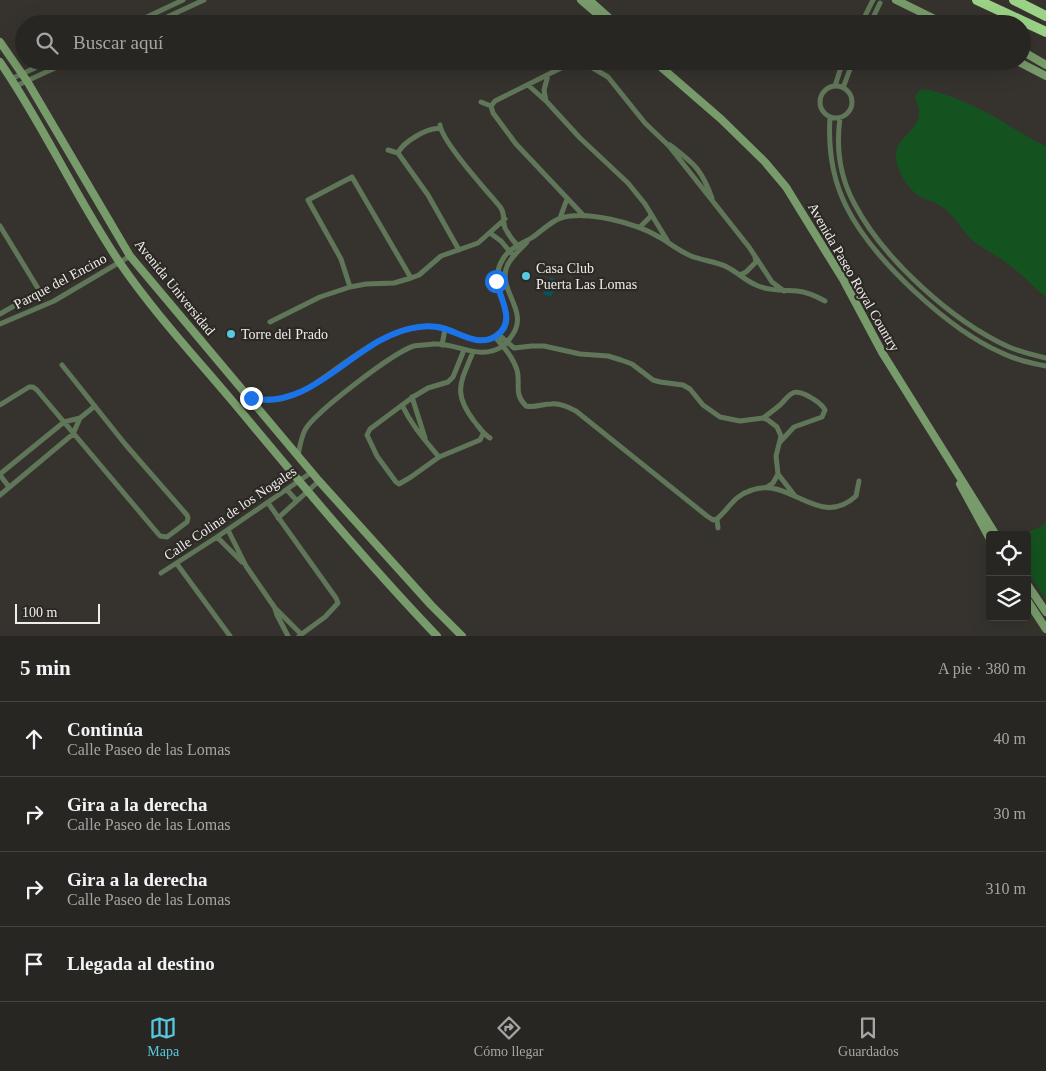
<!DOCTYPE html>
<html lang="es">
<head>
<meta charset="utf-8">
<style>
	body { margin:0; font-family:"Times New Roman",serif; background:#302e2a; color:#f1f3f6 }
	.controls { position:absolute; right:15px; bottom:15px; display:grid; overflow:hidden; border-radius:5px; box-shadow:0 5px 20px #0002 }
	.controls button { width:45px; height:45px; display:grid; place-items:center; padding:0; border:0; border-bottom:1px solid #444340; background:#282622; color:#f1f3f6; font:25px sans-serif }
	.scale { position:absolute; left:15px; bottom:12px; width:85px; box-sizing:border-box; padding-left:5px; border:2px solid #eeede9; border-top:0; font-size:14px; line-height:18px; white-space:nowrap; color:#eeede9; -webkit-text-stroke:4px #2c2925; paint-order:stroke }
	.stop { position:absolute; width:15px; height:15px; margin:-11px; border:4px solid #1a73e8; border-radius:50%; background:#fff }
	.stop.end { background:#1a73e8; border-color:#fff; box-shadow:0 1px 5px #0008 }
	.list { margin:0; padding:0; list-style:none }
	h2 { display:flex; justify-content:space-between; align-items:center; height:65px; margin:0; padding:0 20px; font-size:21px }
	h2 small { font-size:16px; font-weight:400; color:#a5a5a5 }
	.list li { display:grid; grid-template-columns:32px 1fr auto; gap:15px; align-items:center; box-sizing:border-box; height:75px; padding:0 20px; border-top:1px solid #444340 }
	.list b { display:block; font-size:19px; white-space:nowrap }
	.list p { margin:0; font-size:16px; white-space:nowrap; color:#a5a5a5 }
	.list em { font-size:16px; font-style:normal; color:#a5a5a5 }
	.icon { flex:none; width:28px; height:28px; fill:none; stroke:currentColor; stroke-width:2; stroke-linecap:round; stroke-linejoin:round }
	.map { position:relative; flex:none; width:1046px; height:636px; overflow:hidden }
	.search { position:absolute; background:#282622; box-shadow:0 5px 20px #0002; left:15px; right:15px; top:15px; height:55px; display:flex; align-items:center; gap:12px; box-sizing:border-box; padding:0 18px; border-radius:28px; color:#a5a5a5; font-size:19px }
	.sheet { height:365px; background:#282622 }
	nav { display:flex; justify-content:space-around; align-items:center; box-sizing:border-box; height:70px; border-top:1px solid #444340; background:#282622; font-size:14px; color:#a5a5a5 }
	nav a { display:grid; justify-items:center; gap:2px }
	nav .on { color:#56c9e0 }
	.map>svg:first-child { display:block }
</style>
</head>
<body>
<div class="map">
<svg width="1046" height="636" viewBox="0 0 1046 636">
	<rect width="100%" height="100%" fill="#36332e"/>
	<path fill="#14531f" d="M926,89C951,95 976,106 998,119C1014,128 1029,139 1046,146V297C1034,288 1024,276 1012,267C999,256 983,250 971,239C962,230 956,218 946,210C939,203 928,201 919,196C908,188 897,171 896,158C894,131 931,132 915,98L918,91Z
		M1046,521V600L1027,570V535H1022L1042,526Z"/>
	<path fill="#045460" d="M550,277L558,281L551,297L543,294Z"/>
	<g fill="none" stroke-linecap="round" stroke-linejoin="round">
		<path stroke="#607658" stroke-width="5" d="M132,24L183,0
			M152,24L204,0
			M861,24L873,0
			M870,24L880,3
			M581,61L608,77L645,123L669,146L749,247L772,282L784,291
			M11,79L50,61
			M528,85L547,102L580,138L628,183L645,204L667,240
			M820 102a16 16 0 1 1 32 0a16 16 0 1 1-32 0Z
			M16,86L70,61
			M835,86L843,61
			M843,88L853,61
			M546,101L544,90L548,75
			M481,102L491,106
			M491,106L493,113L516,144L584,216
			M491,106L495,101L575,61
			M830,117C828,149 832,178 846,206C872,259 949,330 1002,353C1016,360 1031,363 1046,366
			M840,118C836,147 840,177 854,203C883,259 953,322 1009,347C1021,352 1033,355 1046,358
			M440,125C442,142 488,192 501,208C506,217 502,221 505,228C508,234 513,241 518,246
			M670,145C694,164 701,168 712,198
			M388,150L398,153
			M398,153L428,195L459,250
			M398,153C403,142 429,126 441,129
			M352,177L411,278
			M308,200L341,259L350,287
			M308,200L352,177
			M560,218L567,199
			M0,226L39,290L35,294L0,314
			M640,227L651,216L650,212
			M490,233L501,241L511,253
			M740,275L746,272L756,262L755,257
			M270,322L320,297L350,287L366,284L394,283L411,278L419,275L441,256L478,243L505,219
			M0,324L54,301L130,256
			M498,334L514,348L532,346H544L580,354L608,356L621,360L632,364L653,380L660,382L683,385L690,389L703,405L720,417L740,421L763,418L768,420L777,427L781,436L776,456L778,474L795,496
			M495,337C503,346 513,357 517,370C521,385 513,393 526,406C535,408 542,404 551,404C560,403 568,407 576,411L707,516L713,520L717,519
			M442,345L445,329
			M464,350L453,377L448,382L428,388L413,397L370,429L367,435L377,456L396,482L399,484L411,477L439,457L480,440L483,434
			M473,352C461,382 452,392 474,421C479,427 483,434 490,438
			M412,397L425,438
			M251,398C274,403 286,399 307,389C340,368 379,332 418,327C425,326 433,326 440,327C458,331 476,347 494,337C527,319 483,289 503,259C510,247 522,244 533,237C540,232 553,220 561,218C586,210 636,223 659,237C670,243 679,251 691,256C703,261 716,261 727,267C737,272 746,281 756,285C769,291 783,290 797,291C807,292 816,296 825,301
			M0,405L29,387H33L37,390L160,536L167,537L187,522L188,518L187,515L125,444L62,365
			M402,405C412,426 424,439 439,457
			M763,418C769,414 774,410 780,405C791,394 792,387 810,397C816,401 821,403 825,410L822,417L794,427L780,442
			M298,455C300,446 301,438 305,430C315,412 394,352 414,346C419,345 427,345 433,344C457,342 479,362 503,346C507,343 510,339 513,334C528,311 500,292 506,269C509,258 520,250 527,242
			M0,474L64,422L80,418L95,406
			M0,475L9,487
			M767,487L773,483L778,474
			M287,490L297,501
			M0,495L73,434L80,418
			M268,503L336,598L338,603L325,617L299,636
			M278,518L319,481
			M717,519C730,508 733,496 752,490C790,476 819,530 856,496L859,481
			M717,519L718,528
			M228,530L246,566L275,608L301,634
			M217,537L242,562
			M177,564L230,636
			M161,573L217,537L312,472
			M275,609L277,615L288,636"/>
		<path stroke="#789b6b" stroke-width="8" d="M581,0L609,24
			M589,0L616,24
			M896,0L945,24
			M940,20L957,24
			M0,42L27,81L130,256L319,481L431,605L462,636
			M1022,51L1046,65
			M654,61L721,119L765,162L786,187L844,281L883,354L996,535
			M1017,61L1046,76
			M0,62C44,126 76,198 120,263C155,314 199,361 239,409C303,486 368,564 437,636
			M960,484L990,539
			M1027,584L1046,612
			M1027,600L1046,629"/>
		<path stroke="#9bd286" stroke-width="10" d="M977,0L1046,32
			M1014,0L1046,16"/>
	</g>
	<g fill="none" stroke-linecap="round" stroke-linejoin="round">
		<path stroke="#1a73e8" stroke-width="6" d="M251,398C316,412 357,334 419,327C426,326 434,326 442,328C459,332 478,348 496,336C517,322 500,299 496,281"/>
	</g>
	<g fill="#56c9e0" stroke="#2c2925" stroke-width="2">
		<circle cx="526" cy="276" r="5"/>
		<circle cx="231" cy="334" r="5"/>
	</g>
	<g text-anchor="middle" stroke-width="4.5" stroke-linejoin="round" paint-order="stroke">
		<g font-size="14" fill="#eeede9" stroke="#2c2925" text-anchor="start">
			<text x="536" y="273">Casa Club<tspan x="536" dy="16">Puerta Las Lomas</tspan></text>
			<text x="241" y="339">Torre del Prado</text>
		</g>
		<g font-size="14" fill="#eeede9" stroke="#2c2925">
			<text transform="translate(854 277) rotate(60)" y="5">Avenida Paseo Royal Country</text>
			<text transform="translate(60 281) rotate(-28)" y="5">Parque del Encino</text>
			<text transform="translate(175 287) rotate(51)" y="5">Avenida Universidad</text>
			<text transform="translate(230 513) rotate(-34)" y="5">Calle Colina de los Nogales</text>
		</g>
	</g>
</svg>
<div class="controls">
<button><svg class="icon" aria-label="locate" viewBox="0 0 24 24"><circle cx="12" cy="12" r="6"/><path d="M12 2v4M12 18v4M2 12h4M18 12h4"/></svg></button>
<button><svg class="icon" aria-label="layers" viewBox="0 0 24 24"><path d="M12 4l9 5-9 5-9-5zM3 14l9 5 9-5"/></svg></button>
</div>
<div class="scale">100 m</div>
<div class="stop" style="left:496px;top:281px"></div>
<div class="stop end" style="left:251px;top:398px"></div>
<div class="search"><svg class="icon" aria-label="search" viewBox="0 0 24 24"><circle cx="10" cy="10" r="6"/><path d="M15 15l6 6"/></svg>Buscar aquí</div>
</div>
<section class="sheet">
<h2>5 min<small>A pie · 380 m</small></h2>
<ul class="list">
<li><svg class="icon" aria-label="ahead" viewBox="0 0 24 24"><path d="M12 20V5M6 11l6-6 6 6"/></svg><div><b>Continúa</b><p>Calle Paseo de las Lomas</p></div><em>40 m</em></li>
<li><svg class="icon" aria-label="right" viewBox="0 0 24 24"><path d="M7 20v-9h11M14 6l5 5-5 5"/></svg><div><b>Gira a la derecha</b><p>Calle Paseo de las Lomas</p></div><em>30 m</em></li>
<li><svg class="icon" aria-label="right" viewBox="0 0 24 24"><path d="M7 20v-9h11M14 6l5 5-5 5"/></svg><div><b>Gira a la derecha</b><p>Calle Paseo de las Lomas</p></div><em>310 m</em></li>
<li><svg class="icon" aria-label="arrive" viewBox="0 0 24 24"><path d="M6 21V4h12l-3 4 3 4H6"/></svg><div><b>Llegada al destino</b></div></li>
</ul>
</section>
<nav>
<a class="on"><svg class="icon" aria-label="map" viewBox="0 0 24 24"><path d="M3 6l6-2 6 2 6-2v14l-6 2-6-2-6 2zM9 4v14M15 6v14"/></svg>Mapa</a>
<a><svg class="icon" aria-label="directions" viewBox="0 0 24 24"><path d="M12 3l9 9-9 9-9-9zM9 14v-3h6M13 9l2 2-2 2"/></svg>Cómo llegar</a>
<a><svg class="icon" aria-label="saved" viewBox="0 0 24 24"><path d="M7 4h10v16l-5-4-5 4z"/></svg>Guardados</a>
</nav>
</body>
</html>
